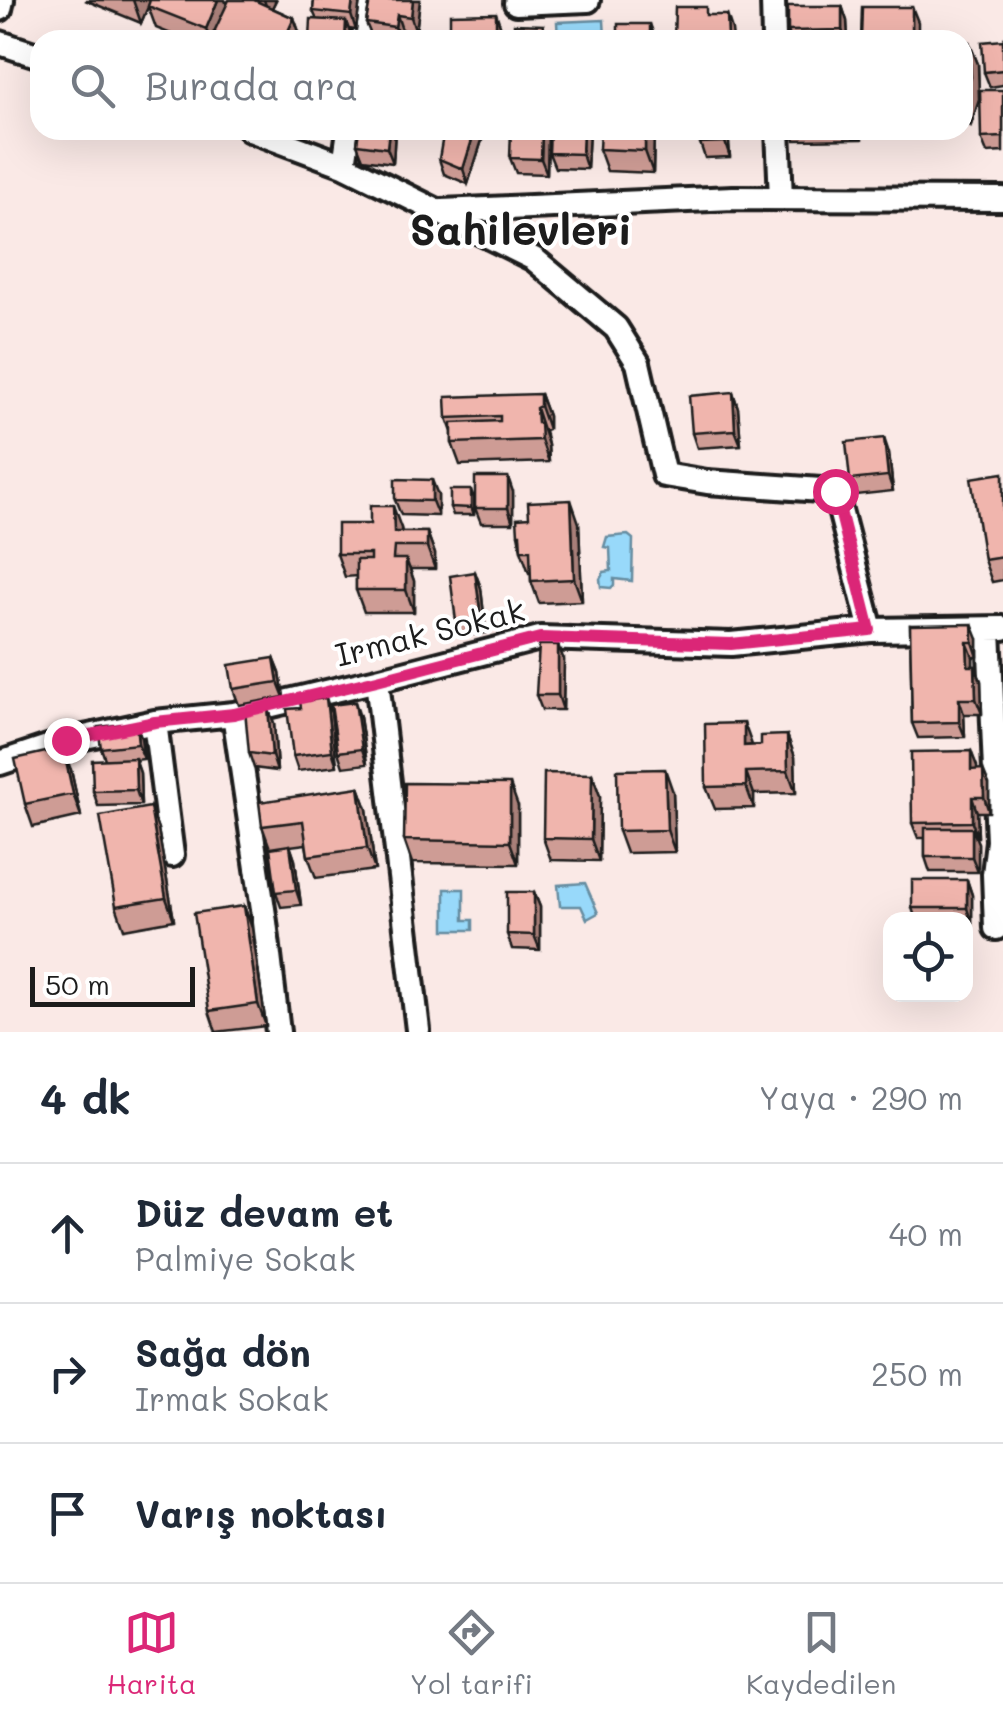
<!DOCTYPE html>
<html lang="tr">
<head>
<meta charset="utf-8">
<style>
	body { margin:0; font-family:Mali,sans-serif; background:#f6f6f7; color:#1f2937 }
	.controls { position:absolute; right:30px; bottom:30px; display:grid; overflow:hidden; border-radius:20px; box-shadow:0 10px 40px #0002 }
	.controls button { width:90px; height:90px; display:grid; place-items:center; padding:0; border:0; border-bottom:2px solid #e0e1e3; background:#fff; color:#1f2937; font:50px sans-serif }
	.scale { position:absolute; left:30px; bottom:25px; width:165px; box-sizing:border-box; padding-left:10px; border:5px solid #1c1c1c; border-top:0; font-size:28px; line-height:35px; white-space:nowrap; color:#1c1c1c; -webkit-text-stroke:8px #fff; paint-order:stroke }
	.stop { position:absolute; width:30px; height:30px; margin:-22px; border:8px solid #db2777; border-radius:50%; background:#fff }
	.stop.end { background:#db2777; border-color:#fff; box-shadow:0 2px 10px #0008 }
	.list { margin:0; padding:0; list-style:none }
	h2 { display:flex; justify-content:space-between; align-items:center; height:130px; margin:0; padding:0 40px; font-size:42px }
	h2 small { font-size:32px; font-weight:400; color:#747a83 }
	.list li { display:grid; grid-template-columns:65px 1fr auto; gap:30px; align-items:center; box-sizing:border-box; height:140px; padding:0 40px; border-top:2px solid #e0e1e3 }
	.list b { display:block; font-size:38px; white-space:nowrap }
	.list p { margin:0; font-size:32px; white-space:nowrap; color:#747a83 }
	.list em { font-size:32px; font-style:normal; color:#747a83 }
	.icon { flex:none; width:55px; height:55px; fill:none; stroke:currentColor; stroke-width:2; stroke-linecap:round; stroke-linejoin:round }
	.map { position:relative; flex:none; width:1003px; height:1032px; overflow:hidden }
	.search { position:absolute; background:#fff; box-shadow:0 10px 40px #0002; left:30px; right:30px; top:30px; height:110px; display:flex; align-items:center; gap:25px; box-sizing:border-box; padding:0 35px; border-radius:30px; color:#747a83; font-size:38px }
	.sheet { height:550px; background:#fff }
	nav { display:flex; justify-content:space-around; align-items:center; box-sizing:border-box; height:140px; border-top:2px solid #e0e1e3; background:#fff; font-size:28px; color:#747a83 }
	nav a { display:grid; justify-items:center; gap:5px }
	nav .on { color:#db2777 }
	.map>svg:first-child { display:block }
</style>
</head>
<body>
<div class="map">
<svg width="1003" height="1032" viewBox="0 0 1003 1032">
	<rect width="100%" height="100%" fill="#fae9e6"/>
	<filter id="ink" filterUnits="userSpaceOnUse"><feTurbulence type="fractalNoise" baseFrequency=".01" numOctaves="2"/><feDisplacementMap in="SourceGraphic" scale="20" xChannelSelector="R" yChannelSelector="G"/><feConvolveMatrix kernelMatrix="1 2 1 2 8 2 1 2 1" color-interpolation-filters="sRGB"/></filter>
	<g filter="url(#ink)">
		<path fill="#98d9fa" stroke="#668da1" stroke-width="2.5" d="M604,20L605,38L558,40L557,22Z
			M628,535L633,539L632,581L614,579V585L611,588L601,587L600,579L604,572L611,571L610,548L604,547L607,537Z
			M585,883L598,913L587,919L581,906H560L558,885Z
			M445,889H464V920H473V930H445Z"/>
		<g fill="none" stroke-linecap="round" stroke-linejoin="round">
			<g stroke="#1c1c1c" stroke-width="30">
				<path id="street" d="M773,0L774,40
					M516,3L588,0
					M0,9L2,0
					M363,40L369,0
					M0,43L40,56
					M250,130L344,165L534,259L616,328L638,363L664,475L707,482L835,491L871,630
					M778,130L781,198
					M344,165L349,130
					M442,211L733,198L1003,199
					M989,629L998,841L994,874L996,928
					M377,680L418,1030
					M234,714L265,922L278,1032
					M155,722L172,855
					M0,763L66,741L155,722L234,714L377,680L540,638L731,644L871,630L1003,628"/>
			</g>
			<use href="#street" stroke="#fff" stroke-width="22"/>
		</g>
		<path fill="#ce9c95" stroke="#1c1c1c" stroke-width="2.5" d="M85,0H225L227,5L229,0H276L272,8L294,18L302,40H186L156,28L148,6L141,23Z
			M314,0H360L356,30L348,29L351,40H310L317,20L313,11Z
			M370,0H420L416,32L402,30L401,40H366L371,35L366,23Z
			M842,6L847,21L848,39L849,40H791L788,31Z
			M1003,40V85L990,87L984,72Z
			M963,42H969L978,64L979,100L971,125L963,126Z
			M1003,90V152L987,153L981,138Z
			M359,130H395L393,163L363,159L357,144Z
			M548,130L547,174L516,173L510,158Z
			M550,130H589L587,169L555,168L549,153Z
			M654,130L653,173L607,171L599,149Z
			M659,130H697V137L660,135Z
			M728,130L730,157L705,158L700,143Z
			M791,130H862V139L795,140Z
			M484,134L468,184L444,174L439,159Z
			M733,392L738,408L741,445L697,448L692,433Z
			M540,394L548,416V429L545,430L548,445L549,462L460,465L452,443V432L447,418Z
			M889,453L893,491L856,495L850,480Z
			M1003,473V580L992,582L984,560Z
			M513,492V523H481L475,508Z
			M438,495V516L401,515L395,500Z
			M474,498V515H453L450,507Z
			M529,517L579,523L582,601L539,603L531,581V573H529L521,550L518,534Z
			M401,528L402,532H427L435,554V569H410L414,581V612H364L356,590V576L345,577L337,554Z
			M475,572L481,588L486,633L461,636L456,621Z
			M910,625L978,639V657H973V666H975L981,681L982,714H964L965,737L918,738L912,723Z
			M274,658L280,673L284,697L239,705L233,689Z
			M564,660L563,710H542L536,695Z
			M268,708L274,723L277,771L254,768L249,753Z
			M331,713L337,766L298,771L293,756Z
			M360,717L367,764L343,767L338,752Z
			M136,723L141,738L144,759L135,760L140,773L141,805L98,806L93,791L105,759L101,748Z
			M787,735L795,757L796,793L754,794V808L715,809L706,787L752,746L761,745Z
			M971,751L977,769L989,784V812H977L978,837H975L978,843V872H930L925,857V838H918L912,823Z
			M71,770L81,816L33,827L25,804Z
			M592,774L600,796L599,861L551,860L543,838Z
			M359,787L367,809L375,870L316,878L308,856L306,844L290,846L295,860L301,905L281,907L276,892L270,848L262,826Z
			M673,792L675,852L626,853L618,831Z
			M518,806V864L412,863L404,840Z
			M150,807L158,829L174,920L124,929L116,906Z
			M967,880L972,895V924H966V920H916L912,908Z
			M534,892L540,907V950L512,949L507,934Z
			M244,906L252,928L266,1026L216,1032L209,1011Z"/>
		<path fill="#a87f79" stroke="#1c1c1c" stroke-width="2.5" d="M133,0H151L141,23Z
			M218,0H225L230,13L214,32L217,40H210L206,29Z
			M264,0H276L269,14Z
			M353,0H360L356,30L351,15Z
			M413,0H420L416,32L411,17Z
			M842,6L847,21L848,40H846L842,30Z
			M912,7L918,22V40H912Z
			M496,13L501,28V40H496Z
			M397,15L402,30L401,40L395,27Z
			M727,15L732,30L733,40H728Z
			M294,18L302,40H284Z
			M346,21L351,36V40H345Z
			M650,24L656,40H650Z
			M543,25L548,40H543Z
			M969,42L978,64L979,100L971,125L963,103Z
			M389,130H395L393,163L387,148Z
			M475,130H483L484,134L468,184L463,169Z
			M542,130H548L547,174L541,159Z
			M583,130H589L587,169L582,154Z
			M645,130H654L653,173L645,151Z
			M724,130H728L730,157L725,142Z
			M733,392L738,408L741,445L735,430Z
			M540,394L548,416V429L540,406Z
			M536,408L548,445L549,462L541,440L537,423Z
			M884,438L889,453L893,491L888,476Z
			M508,477L513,492V523L508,508Z
			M432,480L438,495V516L432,501Z
			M471,490L474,498V515L471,508Z
			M571,500L579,523L582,601L574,579Z
			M393,506L401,528L402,547L394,532Z
			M427,532L435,554V569L427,547Z
			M406,559L414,581V612L406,590Z
			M475,572L481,588L486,633L481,618Z
			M972,624L978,639V657L973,642Z
			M967,642L973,657V681L968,666Z
			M558,645L564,660L563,710L558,695Z
			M274,658L280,673L284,697L278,682Z
			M975,666L981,681L982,714L976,699Z
			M326,698L331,713L337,766L332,751Z
			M959,699L964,714L965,737L959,722Z
			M355,702L360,717L367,764L362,749Z
			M268,708L274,723L277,771L272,756Z
			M136,723L141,738L144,759L138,744Z
			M744,723L752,745L744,746Z
			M787,735L795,757L796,793L788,771Z
			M63,748L71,770L81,816L73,794Z
			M971,751L977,766V785L971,770Z
			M135,758L140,773L141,805L136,790Z
			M665,769L673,792L675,852L667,830Z
			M983,769L989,784V812L984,797Z
			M746,772L754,794V808L746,786Z
			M592,774L600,796L599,861L591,839Z
			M510,784L518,806V864L510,842Z
			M359,787L367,809L375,870L367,848Z
			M972,797L977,812L978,837L972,822Z
			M150,807L158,829L174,920L166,898Z
			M972,828L978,843V872L972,857Z
			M290,845L295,860L301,905L296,890Z
			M967,880L972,895V924L967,908Z
			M534,892L540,907V950L534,935Z
			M244,906L252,928L266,1026L258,1004Z"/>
		<path fill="#f0b5ad" stroke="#1c1c1c" stroke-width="2.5" d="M150,0H218L206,29L148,6Z
			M229,0H254L294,18L284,40H231L214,32Z
			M314,0H353L351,15L313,11Z
			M370,0H413L411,17L397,15L395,27L366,23Z
			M788,6H842V30L788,31Z
			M675,7H706V15H727L728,40H674Z
			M862,7H912V40H861Z
			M496,13V40H450V14Z
			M311,19L346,21L345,40H310Z
			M514,24L543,25V40H514Z
			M618,24H650V40H618Z
			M366,34L398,37L397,40H366Z
			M1003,40V70L984,72L982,42Z
			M963,42H969L971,77L963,103Z
			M980,90H1003V137L981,138Z
			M359,130H389L387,148L357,144Z
			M444,130H475L463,169L439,159Z
			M511,130H542L541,159L510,158Z
			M550,130H583L582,154L549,153Z
			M600,130H645V151L599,149Z
			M699,130H724L725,142L700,143Z
			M733,392L735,430L692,433L689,396Z
			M540,394V406L536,408L537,423H540L541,440L452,443V423L500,421V416L447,418L446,397Z
			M884,438L888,476L850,480L846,442Z
			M1003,473V557L984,560L971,478Z
			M475,477H508V508H475Z
			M395,479L432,480V501L395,500Z
			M450,490H471V508L450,507Z
			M571,500L574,579L531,581L530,550H521L520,534H518L517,518L529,517L528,502Z
			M370,506H393L394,532H427V547H394L393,559H406V590H356V560H370V554H337V524H370Z
			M475,572L481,618L456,621L450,576Z
			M972,624L973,642H967L968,666H975L976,699H959V722L912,723L910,625Z
			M539,645H558V695H536Z
			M274,658L278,682L233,689L229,665Z
			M326,698L332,751L293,756L287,709L301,708L300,701Z
			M355,702L362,749L338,752L331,705Z
			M268,708L272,756L249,753L245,710Z
			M136,723L138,744L101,748L98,727Z
			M744,723V746L761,745V736L787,735L788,771L746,772V786L706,787L705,724Z
			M63,748L73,794L25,804L15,759Z
			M971,751V770L983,769L984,797H972V822L912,823L911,752Z
			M135,758L136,790L93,791L92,760Z
			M665,769L667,830L618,831L617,770Z
			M544,773L592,774L591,839L543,838Z
			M405,783L510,784V842L404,840Z
			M359,787L367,848L308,856L303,821L262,826L259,802Z
			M150,807L166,898L116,906L100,816Z
			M925,828H972V857H925Z
			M290,845L296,890L276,892L270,848Z
			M912,880H967V908H912Z
			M507,892H534V935L507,934Z
			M244,906L258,1004L209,1011L194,913Z"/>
	</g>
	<g fill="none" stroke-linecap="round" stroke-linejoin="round" filter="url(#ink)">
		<path stroke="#db2777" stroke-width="12" d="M66,740L155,722L234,714L377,680L540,638L731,644L870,630L835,491"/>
	</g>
	<g text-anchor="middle" stroke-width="8" stroke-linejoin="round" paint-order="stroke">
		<g font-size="32" fill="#1c1c1c" stroke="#fff">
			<text transform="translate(430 633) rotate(-14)" y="11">Irmak Sokak</text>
		</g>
		<g font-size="42" font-weight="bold" fill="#1c1c1c" stroke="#fff">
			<text x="521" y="245">Sahilevleri</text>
		</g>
	</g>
</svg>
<div class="controls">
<button><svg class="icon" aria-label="locate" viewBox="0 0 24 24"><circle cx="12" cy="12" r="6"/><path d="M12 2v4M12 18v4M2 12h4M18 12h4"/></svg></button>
</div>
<div class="scale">50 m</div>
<div class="stop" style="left:835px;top:491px"></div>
<div class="stop end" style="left:66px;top:740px"></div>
<div class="search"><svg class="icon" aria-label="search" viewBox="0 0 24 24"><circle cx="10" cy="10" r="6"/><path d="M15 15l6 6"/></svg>Burada ara</div>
</div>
<section class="sheet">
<h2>4 dk<small>Yaya · 290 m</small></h2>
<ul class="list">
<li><svg class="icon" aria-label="ahead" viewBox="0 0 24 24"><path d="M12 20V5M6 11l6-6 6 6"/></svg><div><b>Düz devam et</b><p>Palmiye Sokak</p></div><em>40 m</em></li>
<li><svg class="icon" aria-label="right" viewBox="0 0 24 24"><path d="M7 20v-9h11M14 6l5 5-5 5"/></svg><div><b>Sağa dön</b><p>Irmak Sokak</p></div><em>250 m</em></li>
<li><svg class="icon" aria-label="arrive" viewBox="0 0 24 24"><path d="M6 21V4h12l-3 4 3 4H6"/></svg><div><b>Varış noktası</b></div></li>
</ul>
</section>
<nav>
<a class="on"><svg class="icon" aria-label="map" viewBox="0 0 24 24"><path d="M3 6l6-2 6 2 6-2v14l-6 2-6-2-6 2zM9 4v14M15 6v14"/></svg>Harita</a>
<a><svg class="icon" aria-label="directions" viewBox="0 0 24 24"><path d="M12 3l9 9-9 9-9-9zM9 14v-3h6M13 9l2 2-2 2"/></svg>Yol tarifi</a>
<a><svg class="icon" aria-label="saved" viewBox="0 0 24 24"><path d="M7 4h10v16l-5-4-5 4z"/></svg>Kaydedilen</a>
</nav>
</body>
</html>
